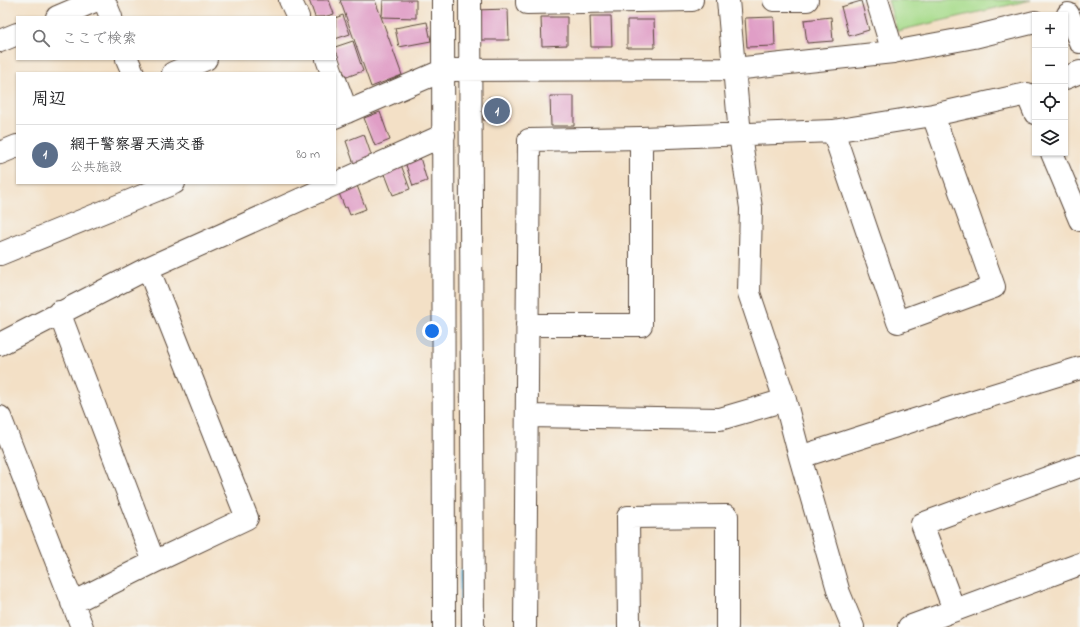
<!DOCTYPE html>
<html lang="ja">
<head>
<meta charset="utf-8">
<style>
	body { margin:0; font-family:"Indie Flower","Klee One",sans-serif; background:#f2f2f2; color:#202124 }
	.controls { position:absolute; right:12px; top:12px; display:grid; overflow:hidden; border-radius:0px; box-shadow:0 1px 3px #0004 }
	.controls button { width:36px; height:36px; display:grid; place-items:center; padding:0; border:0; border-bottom:1px solid #e0e0e0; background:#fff; color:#202124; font:20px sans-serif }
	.you { position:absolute; left:432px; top:331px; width:14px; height:14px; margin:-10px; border:3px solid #fff; border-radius:50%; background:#1a73e8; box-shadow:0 0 0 6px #1a73e833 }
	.badge { display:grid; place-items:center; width:26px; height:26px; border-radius:50%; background:#b5179e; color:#fff; font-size:13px; font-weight:700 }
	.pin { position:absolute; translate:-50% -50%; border:2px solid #fff; box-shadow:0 1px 4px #0006 }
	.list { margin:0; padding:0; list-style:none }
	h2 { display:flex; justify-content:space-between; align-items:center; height:52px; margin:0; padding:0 16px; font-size:17px }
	h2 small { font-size:13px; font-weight:400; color:#757577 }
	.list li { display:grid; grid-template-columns:26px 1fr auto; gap:12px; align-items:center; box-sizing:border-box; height:60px; padding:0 16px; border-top:1px solid #e0e0e0 }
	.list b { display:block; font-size:15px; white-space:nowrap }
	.list p { margin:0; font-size:13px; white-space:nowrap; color:#757577 }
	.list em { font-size:13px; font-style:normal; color:#757577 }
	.icon { flex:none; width:22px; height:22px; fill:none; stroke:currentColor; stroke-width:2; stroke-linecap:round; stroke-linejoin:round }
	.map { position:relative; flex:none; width:1080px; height:627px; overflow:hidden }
	.search { position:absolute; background:#fff; box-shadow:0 1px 3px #0004; left:16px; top:16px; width:320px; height:44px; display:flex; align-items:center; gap:10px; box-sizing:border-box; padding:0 14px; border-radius:0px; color:#757577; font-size:15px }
	.panel { position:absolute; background:#fff; box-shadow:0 1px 3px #0004; left:16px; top:72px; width:320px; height:112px; border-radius:0px }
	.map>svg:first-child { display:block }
</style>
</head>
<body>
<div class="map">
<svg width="1080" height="627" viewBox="0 0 1080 627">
	<rect width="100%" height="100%" fill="#f6f6f2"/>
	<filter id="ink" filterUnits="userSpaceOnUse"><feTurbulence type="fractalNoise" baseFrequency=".025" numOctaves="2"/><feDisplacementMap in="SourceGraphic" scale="8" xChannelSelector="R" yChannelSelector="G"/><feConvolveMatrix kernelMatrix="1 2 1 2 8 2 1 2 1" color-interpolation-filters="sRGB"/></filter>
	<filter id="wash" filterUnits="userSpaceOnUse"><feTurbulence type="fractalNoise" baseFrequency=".012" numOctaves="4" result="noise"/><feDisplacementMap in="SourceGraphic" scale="16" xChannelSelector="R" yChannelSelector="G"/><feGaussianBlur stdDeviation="0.9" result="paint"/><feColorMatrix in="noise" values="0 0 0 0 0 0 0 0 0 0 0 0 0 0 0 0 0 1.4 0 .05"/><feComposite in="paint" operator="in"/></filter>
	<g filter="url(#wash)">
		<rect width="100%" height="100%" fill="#f3e0c6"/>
		<path fill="#a7db8b" stroke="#718254" d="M888,0H1031L897,31Z"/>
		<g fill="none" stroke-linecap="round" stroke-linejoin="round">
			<path stroke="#68bde5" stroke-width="6" d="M462,627V572"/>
		</g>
		<g id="blocks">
			<path fill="#e09ec6" d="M309,0H329L334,14L324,17H315Z
				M340,0H375L402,75L371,87Z
				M383,0H416V18L382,17Z
				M861,1L869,30L849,36L841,7Z
				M508,9L509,40H476L475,10Z
				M343,15L350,34L335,39V18Z
				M590,16H611L612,47H591Z
				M541,17H567V45L542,46Z
				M774,17L775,46L747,47L745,18Z
				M831,17L833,41L807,43L804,20Z
				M627,20H654L655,48H627Z
				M427,22L431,41L399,47L395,28Z
				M353,41L363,71L344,78L335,52V47Z
				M550,96H574V126H551Z
				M489,97L503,98L502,107H507V120H483L484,106H489Z
				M380,112L390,140L375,146L364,118Z
				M364,134L373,160L355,167L346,141Z
				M419,154L427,181L413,186L404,159Z
				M400,162L410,189L393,195L383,169Z
				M356,183L366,209L350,215L347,207L345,208L338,191Z"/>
		</g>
	</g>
	<g filter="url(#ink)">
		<use href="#blocks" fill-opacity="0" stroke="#574537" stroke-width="1"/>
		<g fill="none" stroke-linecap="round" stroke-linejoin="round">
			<g stroke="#574537" stroke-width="24">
				<path id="minor" d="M104,0L111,17
					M290,0L298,17
					M443,0L444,627
					M470,0L473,627
					M527,0V3L692,0
					M728,0L740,135L751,208L749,293L785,400L800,457L839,593L853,627
					M774,0H807
					M877,0L893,52
					M1068,14L1080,42
					M57,17L97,0
					M0,41L17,34
					M127,59L133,73
					M327,59L332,73
					M173,73L206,59
					M1065,78L1080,72
					M335,80L347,112
					M335,117L444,70L734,69L893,52L974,37L1035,22
					M833,131L898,322L994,287L933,115
					M0,153L17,146
					M1052,153L1080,220
					M0,254L174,183
					M59,312L154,562
					M527,325H641V138
					M0,344L148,268L444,135
					M527,416L720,419L785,400
					M0,417L82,627
					M800,457L958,406L1080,368
					M72,603L154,562L247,518L148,268
					M954,610L922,524L1080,466
					M525,627L529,140L641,138L833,131L933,115L1027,94L1035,113
					M629,627L628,517L727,516V627
					M909,627L1080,564"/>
			</g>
			<use href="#minor" stroke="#fff" stroke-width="22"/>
		</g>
	</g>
</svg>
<div class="controls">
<button>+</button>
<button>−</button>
<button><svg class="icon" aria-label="locate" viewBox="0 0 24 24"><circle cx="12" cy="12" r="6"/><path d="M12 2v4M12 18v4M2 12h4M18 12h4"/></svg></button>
<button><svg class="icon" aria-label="layers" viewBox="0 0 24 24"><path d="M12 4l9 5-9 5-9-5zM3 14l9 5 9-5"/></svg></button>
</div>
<div class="you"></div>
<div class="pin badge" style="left:497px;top:111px;background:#5c6f8a">1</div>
<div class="search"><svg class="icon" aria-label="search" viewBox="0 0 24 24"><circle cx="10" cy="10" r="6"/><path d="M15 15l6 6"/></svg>ここで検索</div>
<section class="panel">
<h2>周辺<small></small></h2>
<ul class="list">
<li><span class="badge" style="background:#5c6f8a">1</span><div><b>網干警察署天満交番</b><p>公共施設</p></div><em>80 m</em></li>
</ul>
</section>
</div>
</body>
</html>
